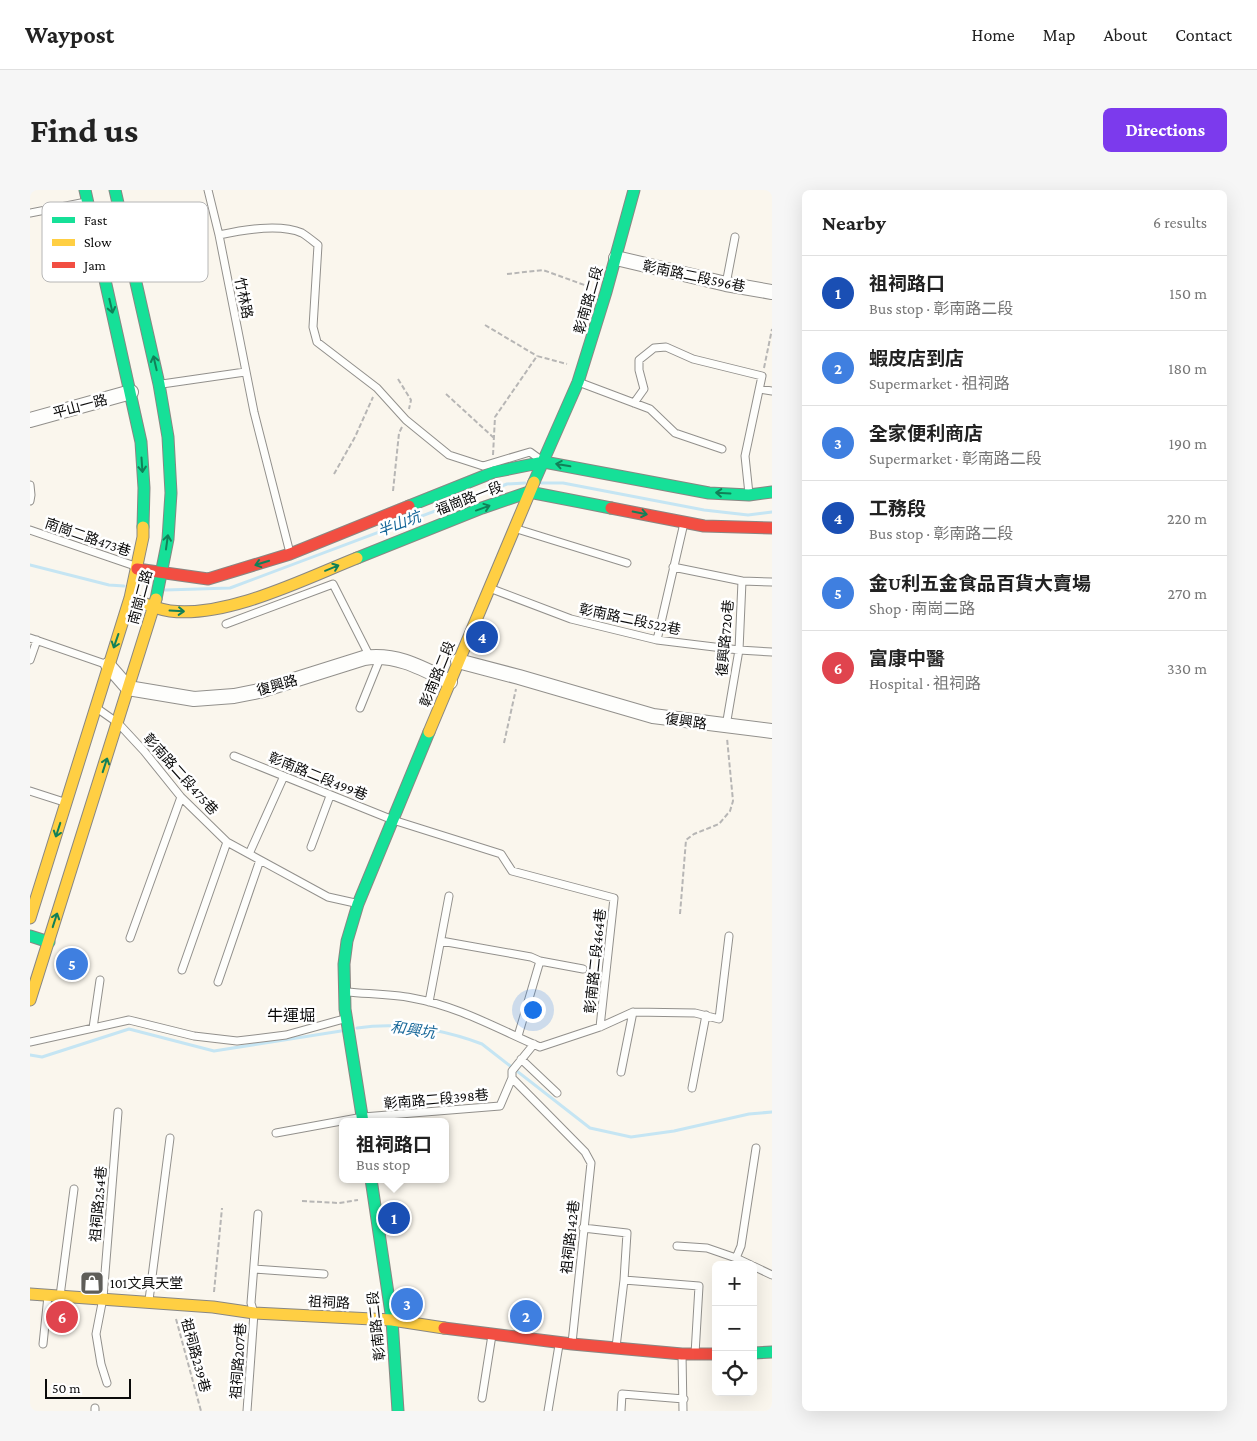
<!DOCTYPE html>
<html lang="en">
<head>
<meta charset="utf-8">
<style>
	body { margin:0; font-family:"Crimson Pro","Noto Sans TC",serif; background:#f6f6f6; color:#222 }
	.controls { position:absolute; right:15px; bottom:15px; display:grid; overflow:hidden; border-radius:8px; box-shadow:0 5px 20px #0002 }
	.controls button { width:45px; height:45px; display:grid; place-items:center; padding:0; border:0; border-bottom:1px solid #e0e0e0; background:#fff; color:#222; font:25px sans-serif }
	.scale { position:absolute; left:15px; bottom:12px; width:86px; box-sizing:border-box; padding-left:5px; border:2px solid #0a0a0a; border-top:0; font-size:14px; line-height:18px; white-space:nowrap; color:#0a0a0a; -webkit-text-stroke:4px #fff; paint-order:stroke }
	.you { position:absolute; left:502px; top:819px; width:18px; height:18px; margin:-12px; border:4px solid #fff; border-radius:50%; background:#1a73e8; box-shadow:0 0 0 8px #1a73e833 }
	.badge { display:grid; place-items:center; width:32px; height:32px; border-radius:50%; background:#7c3aed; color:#fff; font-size:16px; font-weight:700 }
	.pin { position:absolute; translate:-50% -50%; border:2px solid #fff; box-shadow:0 1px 5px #0006 }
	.popup { position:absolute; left:309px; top:928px; width:110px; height:65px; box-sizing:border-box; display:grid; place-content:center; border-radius:8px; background:#fff; filter:drop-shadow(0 1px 4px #0005); font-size:16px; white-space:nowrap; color:#767676 }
	.popup b { font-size:19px; color:#222 }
	.popup::after { content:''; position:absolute; left:50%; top:100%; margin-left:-10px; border:10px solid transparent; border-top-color:#fff }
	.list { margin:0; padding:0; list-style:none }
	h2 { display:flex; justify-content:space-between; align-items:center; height:65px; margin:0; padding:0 20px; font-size:21px }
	h2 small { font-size:16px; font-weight:400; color:#767676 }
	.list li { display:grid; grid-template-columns:32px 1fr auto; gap:15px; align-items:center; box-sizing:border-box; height:75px; padding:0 20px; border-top:1px solid #e0e0e0 }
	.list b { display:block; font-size:19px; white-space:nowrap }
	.list p { margin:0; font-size:16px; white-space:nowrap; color:#767676 }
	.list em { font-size:16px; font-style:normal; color:#767676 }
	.icon { flex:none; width:28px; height:28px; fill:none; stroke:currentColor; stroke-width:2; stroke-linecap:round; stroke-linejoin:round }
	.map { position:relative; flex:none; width:742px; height:1221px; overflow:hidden; border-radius:8px }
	header { display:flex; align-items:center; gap:30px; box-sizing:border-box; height:70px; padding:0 25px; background:#fff; border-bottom:1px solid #e0e0e0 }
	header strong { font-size:24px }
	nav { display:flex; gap:28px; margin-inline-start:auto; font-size:18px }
	.intro { display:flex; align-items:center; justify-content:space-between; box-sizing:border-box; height:120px; padding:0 30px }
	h1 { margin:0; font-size:35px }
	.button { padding:12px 22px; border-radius:8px; background:#7c3aed; color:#fff; font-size:18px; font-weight:700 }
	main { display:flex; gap:30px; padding:0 30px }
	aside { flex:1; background:#fff; border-radius:8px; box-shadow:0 5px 20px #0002 }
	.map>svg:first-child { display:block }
</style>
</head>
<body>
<header>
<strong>Waypost</strong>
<nav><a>Home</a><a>Map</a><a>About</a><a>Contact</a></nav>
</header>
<div class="intro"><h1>Find us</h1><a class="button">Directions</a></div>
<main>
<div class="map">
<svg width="742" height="1221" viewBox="0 0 742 1221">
	<rect width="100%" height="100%" fill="#faf6ed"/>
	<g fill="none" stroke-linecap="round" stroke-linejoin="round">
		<path stroke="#c5e5f3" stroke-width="3" d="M511,293H533L674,320L718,325L742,322
			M0,375L79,395L94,396
			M135,400L200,398L477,294L495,293
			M327,838C369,832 412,839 452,854L560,938L601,947L644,941L719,924L742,922
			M0,865L12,867L99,839L184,861L311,841"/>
		<g stroke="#92908c" stroke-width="9">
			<path id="lane" d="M178,0L189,45L224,222L260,363
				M0,23L56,12
				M189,45C212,40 249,33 272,43C277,46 283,51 288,55L283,137L287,152L347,198L376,230L419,265L453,276L500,262L511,270
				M696,94L705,47
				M551,193L620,219L645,243L692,259
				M132,194L215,182
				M730,199L742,201
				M604,213L614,199L609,180V170L624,158L636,157L663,169L732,186L715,266L719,304
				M0,295L1,305L0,311
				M487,339L597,373
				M0,340L102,375L105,378
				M643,377L712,391
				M462,399L541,429L627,450L709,460L742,462
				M196,434L303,394L340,467
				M0,448L75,474
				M627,450L654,333
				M0,470L7,450
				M330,518L351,466
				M68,519L88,533L114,561L151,607L197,652L298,707L325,713
				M696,536L709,460L712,391L742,392
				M204,566L363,630L471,664L482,681L584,708L570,837
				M0,601L34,612
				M281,657L300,606
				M219,664L254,586
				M100,748L151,607
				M411,751L501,767L510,771L488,846
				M510,771L553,779
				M152,780L197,652
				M188,792L230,670
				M317,802C338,804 361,804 382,808C428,816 468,839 510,857L570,837L603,822L665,823L689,829L699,746
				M399,812L419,706
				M63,838L70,790
				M0,852L99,830L164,846L207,851L256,845L314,829
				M491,869L527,903
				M591,882L603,822
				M482,888L555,962L561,973L542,1153
				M662,898L676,825
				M246,943L333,927L470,916L482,888V881L504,854
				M553,1038L597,1043L594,1090L586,1157
				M647,1056L677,1058L706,1068
				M721,1075L706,1068L711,1056L726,958
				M723,1076L742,1085
				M224,1079L294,1084
				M594,1090L669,1096L665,1164
				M30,1106L44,999
				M119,1110L140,948
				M13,1154L18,1106
				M652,1164L653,1221
				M77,1193L71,1174L66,1144L73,1108L88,922
				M452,1208L462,1145
				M65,1221V1218
				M217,1221L224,1123L221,1113L228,1024
				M518,1221L529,1155
				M591,1221L592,1204L654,1209"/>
		</g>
		<g stroke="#92908c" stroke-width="16">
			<path id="street" d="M586,68L696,94L742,102
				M0,230L101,202
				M428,471L489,487L623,526L742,541
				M78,475L98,498L164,509L204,506L229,501L334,468C366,463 392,478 420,492"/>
		</g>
		<g stroke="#898783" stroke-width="13">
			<path id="fast" d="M55,0L111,252L114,298L113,337
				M85,0L129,194L138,247L141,303L138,349L126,409
				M504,292L548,192L576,102L604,0
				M379,316L464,282L514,272L679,303L719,305L742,302
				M327,368L452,318L499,302L581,318
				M0,746L19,752
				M333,932L315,819L314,774L317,751L328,714L399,542
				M341,989L362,1130L368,1221
				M723,1163L742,1162"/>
		</g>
		<g stroke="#898783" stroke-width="13">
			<path id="slow" d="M100,408C113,413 126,419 140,421C198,428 274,389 327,368
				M399,542L504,292
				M0,728L100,408L113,347V337
				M0,810L126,409
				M0,1104L183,1117L224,1123L362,1130L414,1138"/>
		</g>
		<g stroke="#898783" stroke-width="13">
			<path id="jam" d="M581,318L674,336L742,338
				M107,379L178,389L260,364L379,316
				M414,1138L542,1154L652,1164H686"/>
		</g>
		<path stroke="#b7b6b5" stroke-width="2" stroke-dasharray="5 2.5" stroke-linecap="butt" d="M477,84L513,80L560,97
			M455,135L507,166
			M734,178L742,139
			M368,189L381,210L379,219
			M416,204L464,248
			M463,265L465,227L507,166L537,174
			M304,284L325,247L343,207
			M363,301L369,243L372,237
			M474,553L486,499
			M650,724L656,650L664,644L689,634L700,621L703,611L697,548
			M272,1011L309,1013L328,1010
			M184,1102L192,1018
			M146,1129L171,1221"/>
		<use href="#lane" stroke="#fefefc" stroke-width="7"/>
		<use href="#street" stroke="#fefefc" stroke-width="14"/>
		<use href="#fast" stroke="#16e098" stroke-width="11"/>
		<use href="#slow" stroke="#ffcf43" stroke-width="11"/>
		<use href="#jam" stroke="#f24e42" stroke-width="11"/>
	</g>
	<defs><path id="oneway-shaft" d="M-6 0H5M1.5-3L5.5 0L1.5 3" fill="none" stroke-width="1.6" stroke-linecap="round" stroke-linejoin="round" transform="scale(1.25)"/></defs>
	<g stroke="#118058">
		<use href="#oneway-shaft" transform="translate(81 116) rotate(77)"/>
		<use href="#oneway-shaft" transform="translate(125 173) rotate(-103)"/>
		<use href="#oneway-shaft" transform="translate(112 275) rotate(86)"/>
		<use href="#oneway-shaft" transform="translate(533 275) rotate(-170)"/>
		<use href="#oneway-shaft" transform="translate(693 303) rotate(-177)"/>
		<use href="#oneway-shaft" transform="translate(453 318) rotate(-20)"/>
		<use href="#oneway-shaft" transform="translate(610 323) rotate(11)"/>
		<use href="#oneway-shaft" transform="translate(137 352) rotate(-82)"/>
		<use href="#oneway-shaft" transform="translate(232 373) rotate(163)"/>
		<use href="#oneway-shaft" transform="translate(302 378) rotate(-22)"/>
		<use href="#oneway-shaft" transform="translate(147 421) rotate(3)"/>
		<use href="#oneway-shaft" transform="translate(86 451) rotate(109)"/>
		<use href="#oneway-shaft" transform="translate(75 575) rotate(-72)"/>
		<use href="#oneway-shaft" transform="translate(28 640) rotate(108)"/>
		<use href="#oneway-shaft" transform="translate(25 730) rotate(-72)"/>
	</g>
	<defs>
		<g id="shop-square" transform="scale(1.25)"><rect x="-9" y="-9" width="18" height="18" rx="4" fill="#5e5d59" stroke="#fff"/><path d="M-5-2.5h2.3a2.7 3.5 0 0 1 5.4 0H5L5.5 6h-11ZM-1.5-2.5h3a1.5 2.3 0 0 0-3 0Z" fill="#fff"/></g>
	</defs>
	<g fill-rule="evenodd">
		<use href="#shop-square" x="62" y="1093"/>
	</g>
	<g text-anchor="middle" stroke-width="5" stroke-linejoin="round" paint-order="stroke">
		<g font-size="14" fill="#0a0a0a" stroke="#fff">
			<text transform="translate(664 86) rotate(12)" y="5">彰南路二段596巷</text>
			<text transform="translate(214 108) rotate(79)" y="5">竹林路</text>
			<text transform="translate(558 110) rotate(-74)" y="5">彰南路二段</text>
			<text transform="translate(50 216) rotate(-15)" y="5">平山一路</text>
			<text transform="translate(439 308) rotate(-21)" y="5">福崗路一段</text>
			<text transform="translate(58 347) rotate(19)" y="5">南崗二路473巷</text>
			<text transform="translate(110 407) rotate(-75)" y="5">南崗二路</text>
			<text transform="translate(600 429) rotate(12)" y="5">彰南路二段522巷</text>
			<text transform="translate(695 448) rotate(-85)" y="5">復興路720巷</text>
			<text transform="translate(407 484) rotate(-68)" y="5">彰南路二段</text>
			<text transform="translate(247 495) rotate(-16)" y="5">復興路</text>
			<text transform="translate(656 531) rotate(8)" y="5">復興路</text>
			<text transform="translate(151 584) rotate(48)" y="5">彰南路二段475巷</text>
			<text transform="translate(288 586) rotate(22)" y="5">彰南路二段499巷</text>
			<text transform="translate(565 771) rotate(-84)" y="5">彰南路二段464巷</text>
			<text transform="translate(406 909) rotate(-5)" y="5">彰南路二段398巷</text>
			<text transform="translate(68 1014) rotate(-85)" y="5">祖祠路254巷</text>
			<text transform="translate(540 1047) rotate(-84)" y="5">祖祠路142巷</text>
			<text transform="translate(299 1112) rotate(3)" y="5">祖祠路</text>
			<text transform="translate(346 1136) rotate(-96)" y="5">彰南路二段</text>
			<text transform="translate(166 1165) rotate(75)" y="5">祖祠路239巷</text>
			<text transform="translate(208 1171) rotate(-86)" y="5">祖祠路207巷</text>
		</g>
		<g font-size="14" fill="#0a0a0a" stroke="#fff" text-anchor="start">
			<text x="80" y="1098">101文具天堂</text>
		</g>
		<g font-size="15" font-style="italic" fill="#176799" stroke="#fff">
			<text transform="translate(369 334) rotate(-21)" y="5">半山坑</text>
			<text transform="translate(383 840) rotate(8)" y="5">和興坑</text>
		</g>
		<g font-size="16" fill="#0a0a0a" stroke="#fff">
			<text x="261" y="831">牛運堀</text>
		</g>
	</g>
	<rect x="12" y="12" width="166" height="80" rx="8" fill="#fff" stroke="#b6b6b6" stroke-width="1"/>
	<rect x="22" y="27" width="23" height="6" fill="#16e098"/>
	<rect x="22" y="49" width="23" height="7" fill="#ffcf43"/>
	<rect x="22" y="72" width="23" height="6" fill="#f24e42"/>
	<g font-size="14" fill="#0a0a0a">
		<text x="54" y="35">Fast</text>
		<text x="54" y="57">Slow</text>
		<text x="54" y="80">Jam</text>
	</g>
</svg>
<div class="controls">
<button>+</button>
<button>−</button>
<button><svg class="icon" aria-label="locate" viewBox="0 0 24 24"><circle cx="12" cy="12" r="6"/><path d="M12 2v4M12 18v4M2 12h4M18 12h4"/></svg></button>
</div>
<div class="scale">50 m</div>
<div class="you"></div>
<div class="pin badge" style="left:364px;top:1028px;background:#1a4fb4">1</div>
<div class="popup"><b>祖祠路口</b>Bus stop</div>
<div class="pin badge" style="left:496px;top:1126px;background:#3f7fe0">2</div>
<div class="pin badge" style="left:377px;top:1114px;background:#3f7fe0">3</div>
<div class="pin badge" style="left:452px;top:447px;background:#1a4fb4">4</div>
<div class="pin badge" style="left:42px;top:774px;background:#3f7fe0">5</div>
<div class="pin badge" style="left:32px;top:1127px;background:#e0444e">6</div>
</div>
<aside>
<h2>Nearby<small>6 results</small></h2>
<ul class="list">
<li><span class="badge" style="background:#1a4fb4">1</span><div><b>祖祠路口</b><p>Bus stop · 彰南路二段</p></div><em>150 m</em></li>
<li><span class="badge" style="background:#3f7fe0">2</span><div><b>蝦皮店到店</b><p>Supermarket · 祖祠路</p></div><em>180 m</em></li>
<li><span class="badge" style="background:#3f7fe0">3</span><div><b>全家便利商店</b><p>Supermarket · 彰南路二段</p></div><em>190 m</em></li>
<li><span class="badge" style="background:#1a4fb4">4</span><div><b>工務段</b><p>Bus stop · 彰南路二段</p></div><em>220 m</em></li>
<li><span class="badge" style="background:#3f7fe0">5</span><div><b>金U利五金食品百貨大賣場</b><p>Shop · 南崗二路</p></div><em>270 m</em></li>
<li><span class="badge" style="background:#e0444e">6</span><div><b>富康中醫</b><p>Hospital · 祖祠路</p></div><em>330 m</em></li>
</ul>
</aside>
</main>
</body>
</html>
